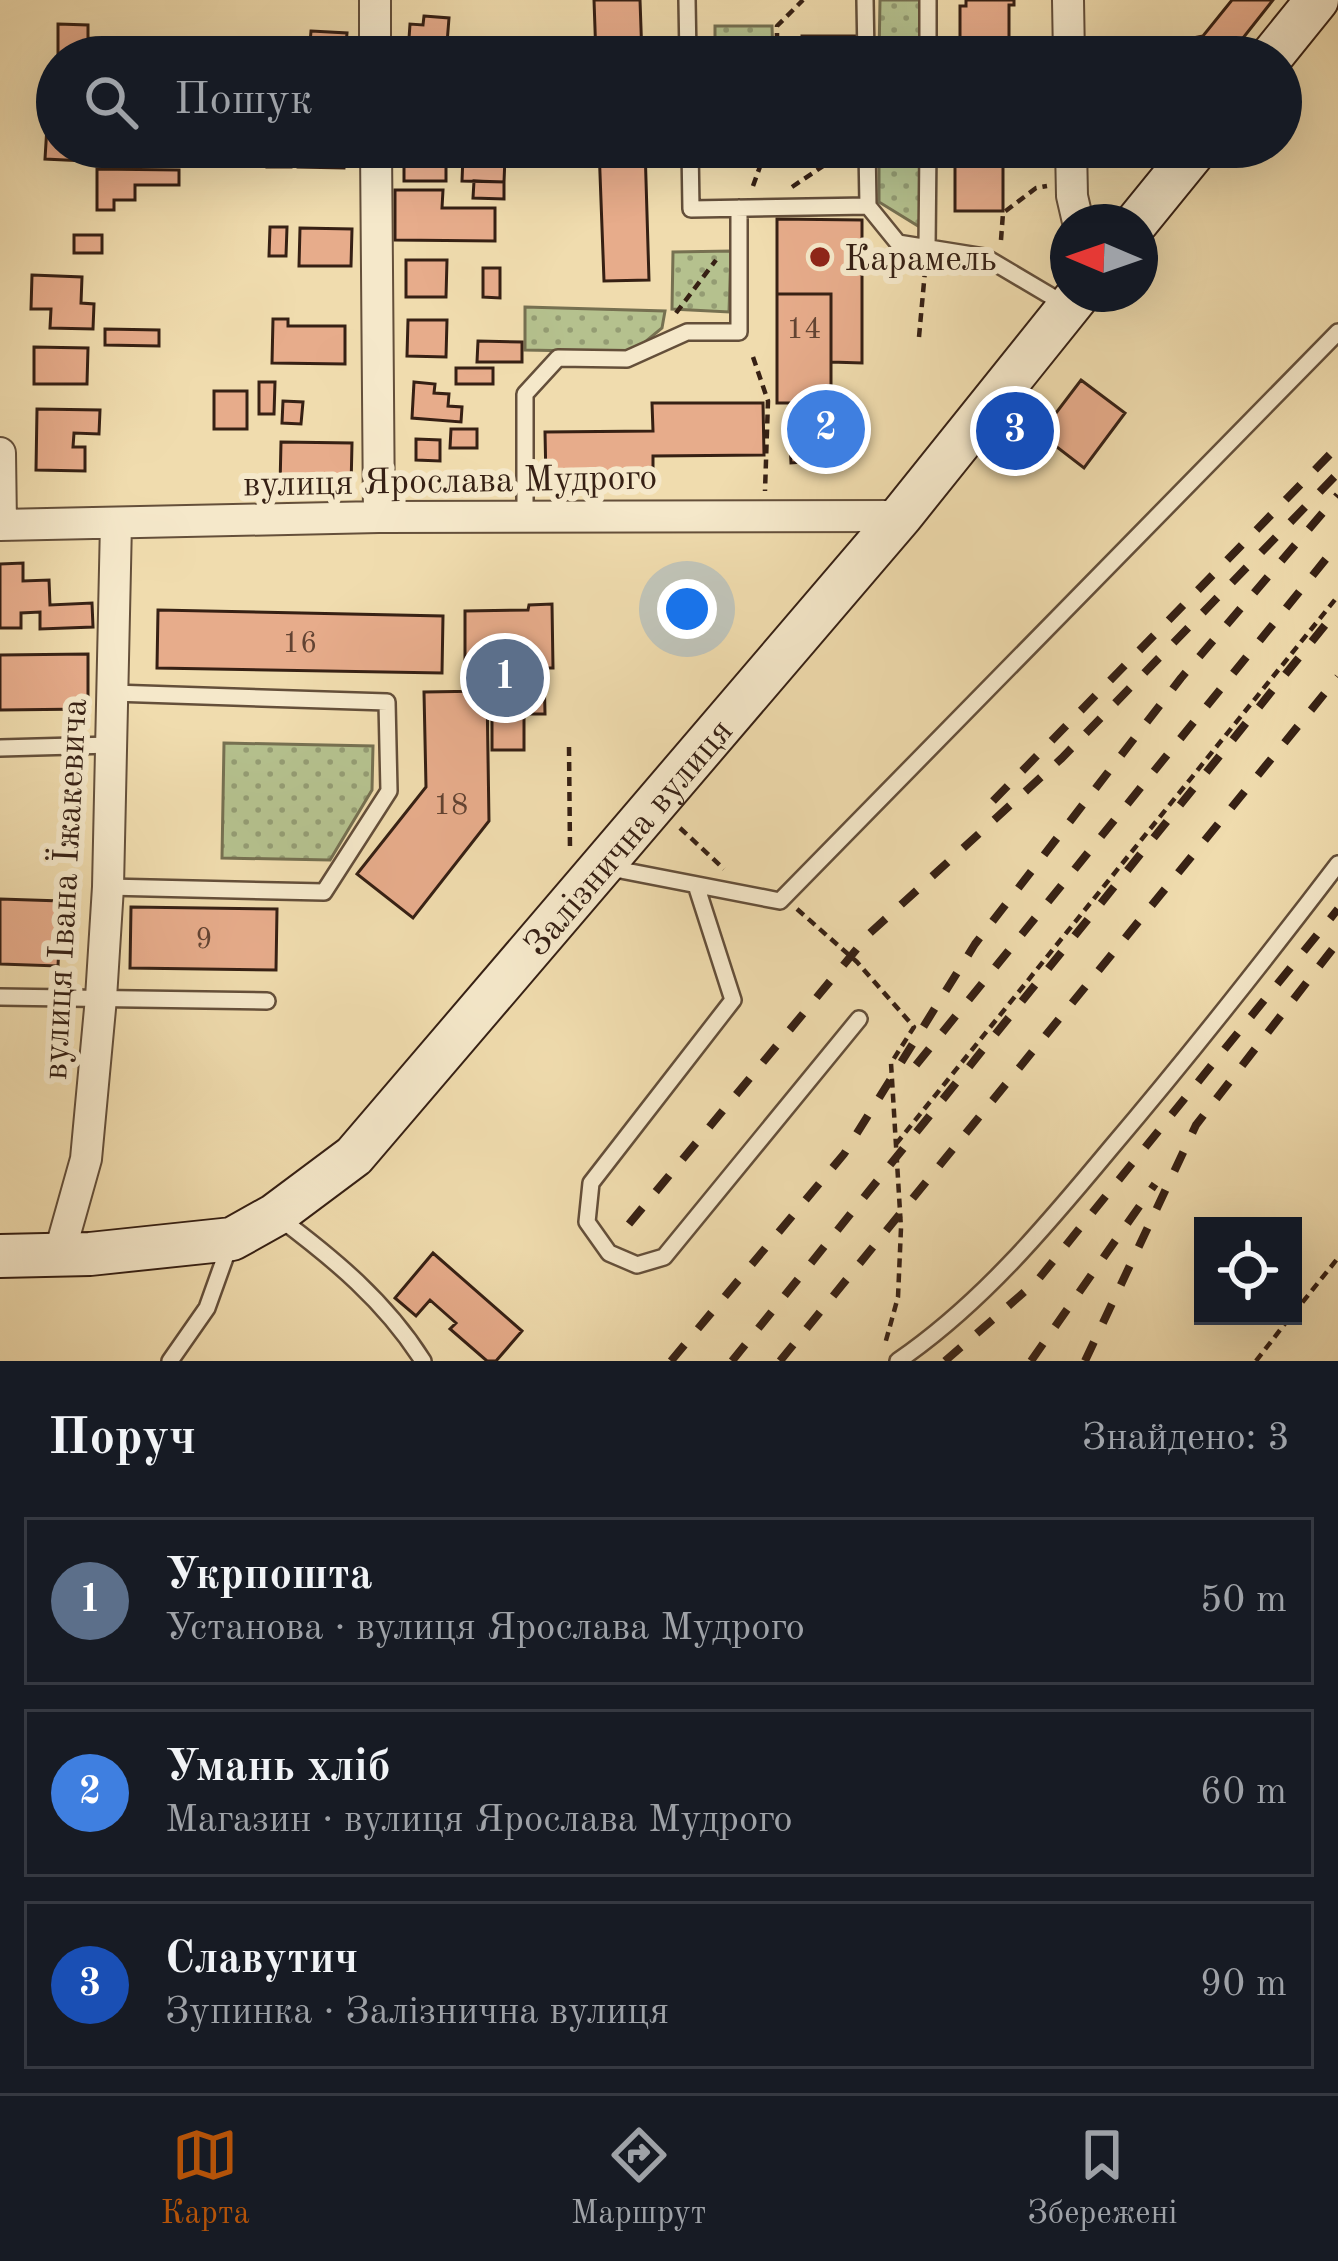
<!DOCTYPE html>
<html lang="uk">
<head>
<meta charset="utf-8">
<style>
	body { margin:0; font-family:"Old Standard TT",serif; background:#242831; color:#f1f3f6 }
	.controls { position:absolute; right:36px; bottom:36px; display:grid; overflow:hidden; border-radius:0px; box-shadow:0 12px 48px #0002 }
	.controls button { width:108px; height:108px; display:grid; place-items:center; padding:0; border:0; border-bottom:3px solid #363941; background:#171b24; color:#f1f3f6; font:60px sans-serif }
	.compass { position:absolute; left:1050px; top:204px; width:108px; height:108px; border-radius:50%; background:#171b24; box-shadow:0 12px 48px #0002; rotate:272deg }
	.you { position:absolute; left:687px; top:609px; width:42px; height:42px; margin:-30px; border:9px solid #fff; border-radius:50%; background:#1a73e8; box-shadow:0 0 0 18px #1a73e833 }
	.badge { display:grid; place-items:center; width:78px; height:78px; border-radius:50%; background:#b45309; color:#fff; font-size:39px; font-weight:700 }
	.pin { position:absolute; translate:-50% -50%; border:6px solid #fff; box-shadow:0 3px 12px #0006 }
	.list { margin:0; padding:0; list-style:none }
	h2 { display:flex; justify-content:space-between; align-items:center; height:156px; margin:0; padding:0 48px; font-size:51px }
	h2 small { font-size:39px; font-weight:400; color:#9ea1a6 }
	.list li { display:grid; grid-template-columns:78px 1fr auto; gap:36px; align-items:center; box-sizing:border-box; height:168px; margin:0 24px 24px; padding:0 24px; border:3px solid #363941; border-radius:0px }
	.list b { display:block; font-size:45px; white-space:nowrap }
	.list p { margin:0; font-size:39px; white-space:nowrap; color:#9ea1a6 }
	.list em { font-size:39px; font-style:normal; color:#9ea1a6 }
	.icon { flex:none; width:66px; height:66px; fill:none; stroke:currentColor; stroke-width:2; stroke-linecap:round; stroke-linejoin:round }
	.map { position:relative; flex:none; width:1338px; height:1361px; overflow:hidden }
	.search { position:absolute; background:#171b24; box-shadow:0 12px 48px #0002; left:36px; right:36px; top:36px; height:132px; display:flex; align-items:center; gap:30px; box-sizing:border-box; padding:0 42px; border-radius:66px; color:#9ea1a6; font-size:45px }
	.sheet { height:732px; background:#171b24 }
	nav { display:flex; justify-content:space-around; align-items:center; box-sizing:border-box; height:168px; border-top:3px solid #363941; background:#171b24; font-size:33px; color:#9ea1a6 }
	nav a { display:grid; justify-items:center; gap:6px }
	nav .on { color:#b45309 }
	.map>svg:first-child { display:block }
</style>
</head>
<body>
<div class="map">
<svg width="1338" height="1361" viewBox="0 0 1338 1361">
	<defs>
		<pattern id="grass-dots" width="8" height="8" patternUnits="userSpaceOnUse" patternTransform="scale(3)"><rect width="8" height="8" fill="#b5c18e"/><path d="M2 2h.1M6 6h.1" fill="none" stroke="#949c73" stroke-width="1.8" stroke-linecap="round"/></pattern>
	</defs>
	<rect width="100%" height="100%" fill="#f0dcae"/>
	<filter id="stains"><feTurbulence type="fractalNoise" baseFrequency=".00167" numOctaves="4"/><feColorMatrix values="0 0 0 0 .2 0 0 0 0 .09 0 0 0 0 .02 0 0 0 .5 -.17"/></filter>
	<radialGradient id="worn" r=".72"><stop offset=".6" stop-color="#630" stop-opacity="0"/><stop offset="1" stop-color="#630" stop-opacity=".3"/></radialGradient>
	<path fill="url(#grass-dots)" stroke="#767051" stroke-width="3" d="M880,0H925V57H879Z
		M715,26H772L773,57H715Z
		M879,147H924L923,229L879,202Z
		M731,251L729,312L672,309L673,252Z
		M525,307L665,311L662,328L633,352L525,350Z
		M224,743L373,746L372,790L330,860L222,858Z"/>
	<path fill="#e7ac8b" stroke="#362014" stroke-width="3" d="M594,0H640L642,57H596Z
		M966,0H1014V5H1009V57H960V6H966Z
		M1232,0H1273L1228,57H1157L1173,42L1203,36Z
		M424,16L449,18L446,56L408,53L410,24L423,25Z
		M58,24L88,25V38L123,39V57H58Z
		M311,31L347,33L345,57H309Z
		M802,36H862V57H802Z
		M47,126H57V147H86L85,161L45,159Z
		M268,147H291V167H267Z
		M298,147H345L344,168L298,167Z
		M416,147H437V153H446V181H404V153H416Z
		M599,147H645L649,280L604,281Z
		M955,147H1003V211H955Z
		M463,156L505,157L504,182L462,181Z
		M97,169L179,170V185H135V200H114V210H97Z
		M474,181L504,182V199L473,198Z
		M395,190H443L442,208H495V241L395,240Z
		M777,219L862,220V363L831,362V294H777Z
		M270,227H287L286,256H269Z
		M300,228L352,229L351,266H299Z
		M74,235H102V253H74Z
		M406,260H447L446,297H406Z
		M483,268H500V298L483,297Z
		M32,275L82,277L81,303L94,304L93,329L50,328L51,309H31Z
		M777,294H831V403H777Z
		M273,319H288V326H345V364L272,363Z
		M408,320H447L446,357L407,356Z
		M105,329L159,330V346L105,345Z
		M478,341L522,342V362H477Z
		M34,347L88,348L87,384H34Z
		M456,368H493V384H456Z
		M1081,380L1125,413L1084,468L1040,434Z
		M259,382H275L274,414H259Z
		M414,382L435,384L434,393L449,394L448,406L462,407L461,422L412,418Z
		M214,391H247V429H214Z
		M283,401L303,402L301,424L282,423Z
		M652,403H763L764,455L653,456V481H546L545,432L653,431Z
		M37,409L100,410L99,434L74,433L73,447H85V471L36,470Z
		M837,416L839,439L815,441L813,418Z
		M451,429H477V448H450Z
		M416,439L440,440V461L416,460Z
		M815,441L817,461L791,463L790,443Z
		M281,442L352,443L351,488L280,487Z
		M23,563V581L49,580L50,605L92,603L93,627L40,629V612L21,613V628H0V564Z
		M552,604L553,668H544L545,714H524V750H492V688L465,689V611L528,610L529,605Z
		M158,610L443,616L442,673L157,668Z
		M88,654V709L0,710V655Z
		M487,691L489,821L413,918L357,874L426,787L424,692Z
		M0,899L61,901L58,966L0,964Z
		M131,907L277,909L276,970L130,968Z
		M433,1253L522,1331L496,1361H487L450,1329L456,1323L430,1300L416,1316L395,1298Z"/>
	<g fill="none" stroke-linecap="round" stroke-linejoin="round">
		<g stroke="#644f3a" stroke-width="20">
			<path id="lane" d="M687,0L688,57
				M865,0L866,57
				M928,57V0
				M690,147L691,209L868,206
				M867,147L868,206L898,243L985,257L1066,305
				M927,248L928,147
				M525,517V394L558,358L627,359L687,332H739V208
				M0,748L111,745
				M605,867L780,901L1338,332
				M696,885L733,1000L591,1183L587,1222L609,1253L637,1265L664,1257L859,1019
				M108,887L324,892L389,791L387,702L113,693
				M0,997L267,1001
				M278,1217C334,1259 385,1301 423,1361
				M170,1361L207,1308L231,1241
				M898,1361C981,1304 1046,1226 1110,1149C1189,1056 1264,961 1338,864"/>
		</g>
		<g stroke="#644f3a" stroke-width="34">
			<path id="street" d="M375,0V57
				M1068,0L1069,57
				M376,147L379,517
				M1071,147L1072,196L1078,222
				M0,453L1,525
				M0,525L379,517L901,516
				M59,1255L86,1159L101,998L108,887L116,523"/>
		</g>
		<g stroke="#362014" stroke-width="46">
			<g id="secondary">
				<path d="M1271,57L1317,0"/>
				<path d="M1137,222L1198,147"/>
				<path id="s1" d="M0,1256L90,1254L232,1239L275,1215L354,1156L901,516L1079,294"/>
			</g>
		</g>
		<path stroke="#362014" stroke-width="4.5" stroke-dasharray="9 6" stroke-linecap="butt" d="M777,57V26L803,0
			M753,186L767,147
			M792,187L847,150
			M1001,240L1003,213L1036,188L1047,186
			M676,313L716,260
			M919,337L925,271
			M753,357L768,401L765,491
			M569,747L570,850
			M680,828L724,869
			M797,909L857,962L914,1027L891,1063L901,1228L898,1297L885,1344
			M896,1144L1338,596
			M1293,1314L1338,1258
			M1256,1361L1291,1316"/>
		<use href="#lane" stroke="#f5e8ca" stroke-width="15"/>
		<use href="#street" stroke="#f5e8ca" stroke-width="30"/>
		<use href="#secondary" stroke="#f5e8ca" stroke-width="42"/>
		<path stroke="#362014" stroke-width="8" stroke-dasharray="21 21" stroke-linecap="butt" d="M993,801L1338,446
			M916,1065L1338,544
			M629,1224L870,933L1062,758L1338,473
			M671,1361L844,1154L975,944L1181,678L1338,495
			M732,1361L1338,609
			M780,1361L1338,677
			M945,1361L1037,1281L1338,909
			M1031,1361L1155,1184
			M1085,1361L1196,1125L1338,942"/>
	</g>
	<circle fill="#8f2418" stroke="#f5e8ca" stroke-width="4.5" cx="820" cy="257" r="12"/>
	<g text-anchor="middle" stroke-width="12" stroke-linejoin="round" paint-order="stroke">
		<g font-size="30" fill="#624332">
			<text x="804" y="338">14</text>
			<text x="300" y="652">16</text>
			<text x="451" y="814">18</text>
			<text x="204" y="948">9</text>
		</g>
		<g font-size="36" fill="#362014" stroke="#f5e8ca" text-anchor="start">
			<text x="844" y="270">Карамель</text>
		</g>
		<g font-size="36" fill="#362014" stroke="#f5e8ca">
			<text transform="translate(450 479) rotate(-1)" y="13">вулиця Ярослава Мудрого</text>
			<text dy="13" stroke="none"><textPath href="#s1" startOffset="801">Залізнична вулиця</textPath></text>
			<text transform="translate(63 889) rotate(-87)" y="13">вулиця Івана Їжакевича</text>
		</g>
	</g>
	<rect width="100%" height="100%" filter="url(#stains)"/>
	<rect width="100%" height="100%" fill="url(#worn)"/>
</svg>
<div class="controls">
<button><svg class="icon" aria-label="locate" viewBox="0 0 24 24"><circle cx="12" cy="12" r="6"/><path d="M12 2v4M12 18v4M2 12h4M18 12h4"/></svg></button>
</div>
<svg class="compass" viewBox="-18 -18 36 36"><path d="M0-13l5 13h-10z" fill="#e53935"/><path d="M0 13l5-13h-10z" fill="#9ea1a6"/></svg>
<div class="you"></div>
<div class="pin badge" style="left:505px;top:678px;background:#5c6f8a">1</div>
<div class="pin badge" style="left:826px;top:429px;background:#3f7fe0">2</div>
<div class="pin badge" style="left:1015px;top:431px;background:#1a4fb4">3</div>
<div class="search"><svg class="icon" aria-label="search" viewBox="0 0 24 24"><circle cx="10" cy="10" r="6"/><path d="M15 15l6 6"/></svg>Пошук</div>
</div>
<section class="sheet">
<h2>Поруч<small>Знайдено: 3</small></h2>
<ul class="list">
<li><span class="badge" style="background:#5c6f8a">1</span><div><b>Укрпошта</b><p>Установа · вулиця Ярослава Мудрого</p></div><em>50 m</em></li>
<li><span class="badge" style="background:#3f7fe0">2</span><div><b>Умань хліб</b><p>Магазин · вулиця Ярослава Мудрого</p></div><em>60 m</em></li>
<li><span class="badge" style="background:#1a4fb4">3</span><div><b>Славутич</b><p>Зупинка · Залізнична вулиця</p></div><em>90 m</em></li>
</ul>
</section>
<nav>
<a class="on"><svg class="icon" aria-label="map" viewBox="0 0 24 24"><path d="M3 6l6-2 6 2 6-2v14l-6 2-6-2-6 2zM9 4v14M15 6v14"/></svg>Карта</a>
<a><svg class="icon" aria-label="directions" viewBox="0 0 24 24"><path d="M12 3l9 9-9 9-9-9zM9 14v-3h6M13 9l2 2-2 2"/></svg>Маршрут</a>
<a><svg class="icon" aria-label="saved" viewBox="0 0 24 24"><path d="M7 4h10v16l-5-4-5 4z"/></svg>Збережені</a>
</nav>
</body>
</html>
